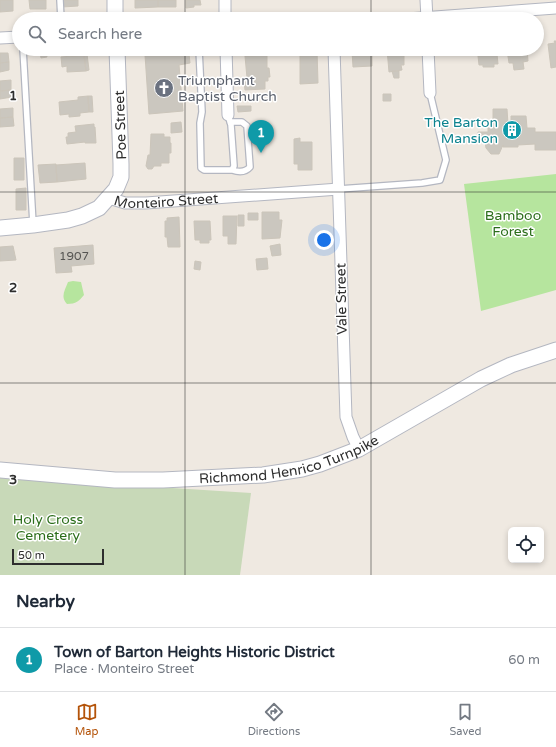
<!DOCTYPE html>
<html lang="en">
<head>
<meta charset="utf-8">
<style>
	body { margin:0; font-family:"Varela Round",sans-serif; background:#f6f6f7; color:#1f2937 }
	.controls { position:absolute; right:12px; bottom:12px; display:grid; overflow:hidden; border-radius:6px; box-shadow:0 2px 6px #0003 }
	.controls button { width:36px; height:36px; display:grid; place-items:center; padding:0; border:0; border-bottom:1px solid #e0e1e3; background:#fff; color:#1f2937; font:20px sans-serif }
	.scale { position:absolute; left:12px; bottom:10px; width:92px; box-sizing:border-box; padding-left:4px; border:2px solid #2e2e2e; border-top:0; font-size:11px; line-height:14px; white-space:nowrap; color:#2e2e2e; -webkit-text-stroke:3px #fff; paint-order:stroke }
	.you { position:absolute; left:324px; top:240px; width:14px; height:14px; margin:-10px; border:3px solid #fff; border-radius:50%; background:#1a73e8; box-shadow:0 0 0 6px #1a73e833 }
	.badge { display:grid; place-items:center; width:26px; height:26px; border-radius:50%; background:#b45309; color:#fff; font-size:13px; font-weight:700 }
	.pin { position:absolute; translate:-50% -33px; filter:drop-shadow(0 1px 2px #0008) }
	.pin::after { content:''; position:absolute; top:21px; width:14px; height:12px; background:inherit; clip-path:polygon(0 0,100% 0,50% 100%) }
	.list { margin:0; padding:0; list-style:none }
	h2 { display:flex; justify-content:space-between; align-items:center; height:52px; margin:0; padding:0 16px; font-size:17px }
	h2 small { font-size:13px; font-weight:400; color:#747a83 }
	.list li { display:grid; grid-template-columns:26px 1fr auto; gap:12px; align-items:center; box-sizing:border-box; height:64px; padding:0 16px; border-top:1px solid #e0e1e3 }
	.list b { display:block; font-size:15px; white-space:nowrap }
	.list p { margin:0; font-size:13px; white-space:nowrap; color:#747a83 }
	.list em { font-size:13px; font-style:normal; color:#747a83 }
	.icon { flex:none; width:22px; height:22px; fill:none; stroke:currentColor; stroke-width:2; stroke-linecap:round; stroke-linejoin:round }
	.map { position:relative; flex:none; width:556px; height:575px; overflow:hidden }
	.search { position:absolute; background:#fff; box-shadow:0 2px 6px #0003; left:12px; right:12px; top:12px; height:44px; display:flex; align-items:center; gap:10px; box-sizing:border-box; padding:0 14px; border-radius:22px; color:#747a83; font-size:15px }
	.sheet { height:116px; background:#fff }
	nav { display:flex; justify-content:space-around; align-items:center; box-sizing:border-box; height:56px; border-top:1px solid #e0e1e3; background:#fff; font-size:11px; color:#747a83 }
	nav a { display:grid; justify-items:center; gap:2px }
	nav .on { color:#b45309 }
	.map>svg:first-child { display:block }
</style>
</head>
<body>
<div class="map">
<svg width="556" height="575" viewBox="0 0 556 575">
	<rect width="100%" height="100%" fill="#efe9e1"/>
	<path fill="#b6e59e" d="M556,174V290L481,311L464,184Z
		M73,281L81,282L84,295C79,301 76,304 67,304C60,297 65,290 68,282Z"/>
	<path fill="#c8d9b8" d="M0,477L251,493L240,575H0Z"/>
	<path fill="#cbc7bf" stroke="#cbc5ba" d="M0,0H13V11L0,12Z
		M29,0H46V9H30Z
		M62,0H78V6L62,7Z
		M135,0H158V7L135,8Z
		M158,0H176V7H158Z
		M186,0H200L201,5H194V7L186,8Z
		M554,41H556V67L551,68L548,44L555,43Z
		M173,49L174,52L189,54L190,63L179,65L183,111L149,114L145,55H150L149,51Z
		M387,49H400V55H404V65H401L402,70L389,72Z
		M480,49H496V54H497L498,64H494V67H483V65H479L478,56H480Z
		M506,49H527L528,61L523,62L524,69L514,70L513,63H509L507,50Z
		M40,51H46L47,57L41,58Z
		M300,51H317L318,83L300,84Z
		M352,51H372V66L353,67Z
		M0,53H8L9,62L0,63Z
		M87,54L89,70L86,71L84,55Z
		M84,55L86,71L67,72V66L62,67L61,57Z
		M267,55V68H269L270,77H268V81H265V89L245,90L244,82H253V78H247L245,56Z
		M9,62V70L0,72V63Z
		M392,71H399V78H394Z
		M11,80V90L0,91V81Z
		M11,90L12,97L0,99V91Z
		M383,94H391V101H383Z
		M88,96L89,112L80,113V116L69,117V114L60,115L59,102L78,100V97Z
		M88,96H92L93,112H89Z
		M237,106H251V111L238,112Z
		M13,108V117L0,118V109Z
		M493,109H507L508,124H511V116H526L527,128H535V132H556V150H535V144L518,145V147H503V145L499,154H491L486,148L485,142H478V132H488V126H493Z
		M13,117L14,126L0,127V118Z
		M181,122L182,132L171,133V123Z
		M94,124V127H95L96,143H85V142L67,144L66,137H68V133L76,132L75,126Z
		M151,134H164V137H170V143H171V153H169V163H161V166H154L152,169H148L146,166L148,155H150Z
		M300,138V142H312V170H298V164H294V139Z
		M14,158H24V180H14Z
		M85,163L86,179L57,182L56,165Z
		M56,164L57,182L40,183L38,165Z
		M26,188V210H16V189Z
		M262,212H279V220H282L280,238L262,239Z
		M248,213H258V220H248Z
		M238,215H244V226H238Z
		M223,216H237L236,244H228V236H223Z
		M179,217L180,247H168L167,237H165V221H167V218Z
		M194,221H210L211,240H209V243H200V240H195Z
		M280,244L281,255L272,256L270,246Z
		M93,245L94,264L71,266L72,272L56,273L54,248Z
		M13,246L16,260L0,261V247Z
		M267,258L268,269L257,270L256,259Z
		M195,261L201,262L200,270L194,269Z"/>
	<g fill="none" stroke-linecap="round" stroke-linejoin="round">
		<g stroke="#b4b7c1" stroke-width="8">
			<path id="lane" d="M60,0L61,19
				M23,49L33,224
				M199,49L202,112L200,123L201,168L204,170H232L234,166L231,125L228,115
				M230,122H242L247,126L250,167C245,173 238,172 232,170
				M339,189L422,183L440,180L446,160L430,93"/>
		</g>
		<g stroke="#b4b7c1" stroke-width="13">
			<g id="street">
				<path d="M225,0V19"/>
				<path d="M426,0L427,19"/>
				<path d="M407,19L556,8"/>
				<path d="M0,38L19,37"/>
				<path d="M226,49L228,115"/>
				<path d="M334,49L346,417L353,437L359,449"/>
				<path d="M428,49L430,93"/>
				<path id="s1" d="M109,198L125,203H146L339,189"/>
			</g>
		</g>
		<g stroke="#b4b7c1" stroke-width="17">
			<g id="secondary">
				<path d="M115,0V19"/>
				<path d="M0,228L33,225L68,220L82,216L99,208L116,189L121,177V164L117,49"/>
				<path id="s2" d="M0,470L115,480H163L263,475L302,469L320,464L359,449L481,379L511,365L556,350"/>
			</g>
		</g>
		<use href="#lane" stroke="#fff" stroke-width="5.5"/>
		<use href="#street" stroke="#fff" stroke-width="11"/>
		<use href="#secondary" stroke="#fff" stroke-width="15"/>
	</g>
	<path fill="none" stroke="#2e2e2e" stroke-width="1" stroke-opacity="0.55" d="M185,0V19M371,0V19M185,49V575M371,49V575M0,192H556M0,383H556"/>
	<defs>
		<g id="church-disc" transform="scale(1)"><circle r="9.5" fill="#6b7280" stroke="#fff"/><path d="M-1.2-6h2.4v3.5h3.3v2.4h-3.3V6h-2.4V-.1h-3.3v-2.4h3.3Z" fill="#fff"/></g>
		<g id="building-disc" transform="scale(1)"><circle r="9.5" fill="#0f9aa8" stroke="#fff"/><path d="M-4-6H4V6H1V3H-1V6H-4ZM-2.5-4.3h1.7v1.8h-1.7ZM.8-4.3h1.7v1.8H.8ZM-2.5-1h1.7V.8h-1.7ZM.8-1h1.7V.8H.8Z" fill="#fff"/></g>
	</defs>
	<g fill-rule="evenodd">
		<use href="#church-disc" x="164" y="88"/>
		<use href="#building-disc" x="512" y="130"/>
	</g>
	<g text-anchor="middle" stroke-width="3" stroke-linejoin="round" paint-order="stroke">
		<g font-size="12" fill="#555452">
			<text x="74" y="260">1907</text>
		</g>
		<g font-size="14" fill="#5b616d" stroke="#fff" text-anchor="start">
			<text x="178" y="85">Triumphant<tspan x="178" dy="16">Baptist Church</tspan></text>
		</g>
		<g font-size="14" fill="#0d838f" stroke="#fff" text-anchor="end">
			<text x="498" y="127">The Barton<tspan x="498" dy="16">Mansion</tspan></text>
		</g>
		<g font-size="14" fill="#2e2e2e" stroke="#fff">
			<text transform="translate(120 125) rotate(-92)" y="5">Poe Street</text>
			<text dy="5" stroke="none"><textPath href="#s1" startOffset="58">Monteiro Street</textPath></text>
			<text transform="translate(341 299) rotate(-91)" y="5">Vale Street</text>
			<text dy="5" stroke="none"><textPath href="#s2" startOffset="292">Richmond Henrico Turnpike</textPath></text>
		</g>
		<g font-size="14" fill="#2c6e1b" stroke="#fff">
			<text x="513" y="220">Bamboo<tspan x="513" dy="16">Forest</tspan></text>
			<text x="48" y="524">Holy Cross<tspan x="48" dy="16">Cemetery</tspan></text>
		</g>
	</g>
	<g font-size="13" text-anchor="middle" font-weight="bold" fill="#2e2e2e" stroke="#fff" stroke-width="3" stroke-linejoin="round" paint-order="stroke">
		<text x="13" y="100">1</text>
		<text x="13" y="292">2</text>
		<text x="13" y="484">3</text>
	</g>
</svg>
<div class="controls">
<button><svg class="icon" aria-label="locate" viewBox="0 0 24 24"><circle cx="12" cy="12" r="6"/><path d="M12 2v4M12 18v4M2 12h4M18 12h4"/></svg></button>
</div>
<div class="scale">50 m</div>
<div class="you"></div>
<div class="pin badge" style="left:261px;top:153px;background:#0f9aa8">1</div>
<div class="search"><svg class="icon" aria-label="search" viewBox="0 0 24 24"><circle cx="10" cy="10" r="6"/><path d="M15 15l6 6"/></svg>Search here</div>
</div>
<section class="sheet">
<h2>Nearby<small></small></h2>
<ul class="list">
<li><span class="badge" style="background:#0f9aa8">1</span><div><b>Town of Barton Heights Historic District</b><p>Place · Monteiro Street</p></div><em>60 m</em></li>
</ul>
</section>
<nav>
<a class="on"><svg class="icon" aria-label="map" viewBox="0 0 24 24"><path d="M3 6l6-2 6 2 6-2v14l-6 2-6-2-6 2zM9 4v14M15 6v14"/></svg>Map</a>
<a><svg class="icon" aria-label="directions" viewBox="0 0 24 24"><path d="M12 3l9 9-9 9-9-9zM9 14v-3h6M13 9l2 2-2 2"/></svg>Directions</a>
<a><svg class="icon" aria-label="saved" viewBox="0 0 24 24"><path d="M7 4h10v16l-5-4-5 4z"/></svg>Saved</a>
</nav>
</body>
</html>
